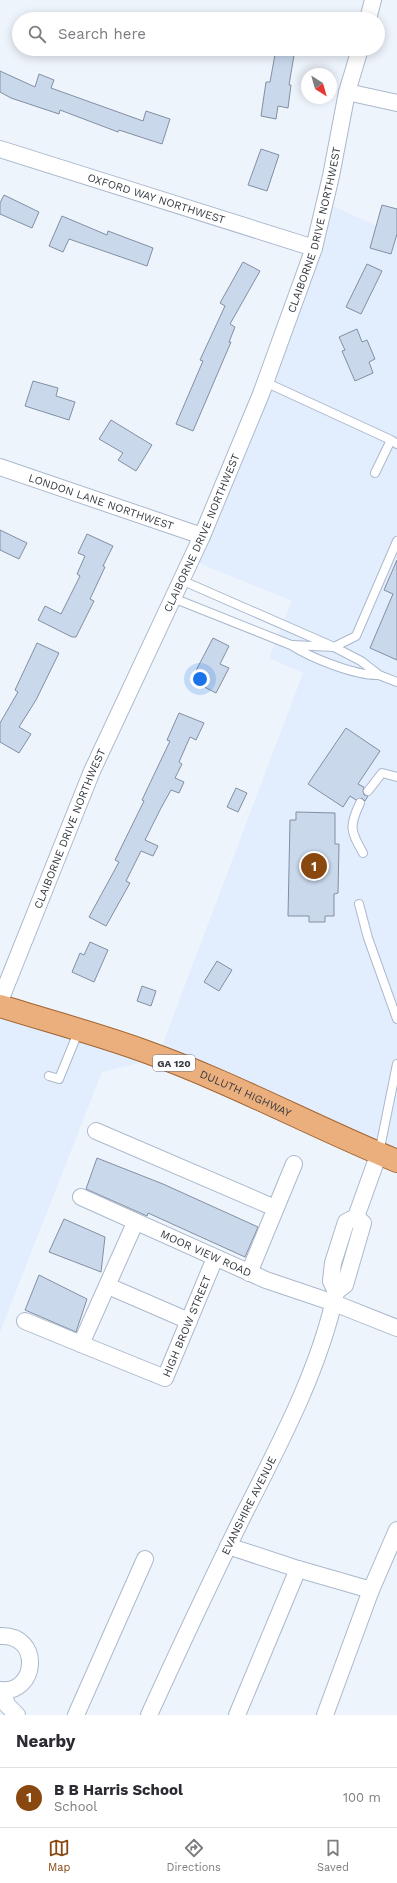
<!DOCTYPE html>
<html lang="en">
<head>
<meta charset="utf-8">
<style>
	body { margin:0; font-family:"Work Sans",sans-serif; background:#f2f2f3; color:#2b2b33 }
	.compass { position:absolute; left:301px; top:68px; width:36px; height:36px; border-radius:50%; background:#fff; box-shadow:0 2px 10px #0003; rotate:143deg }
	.you { position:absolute; left:200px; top:679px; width:14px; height:14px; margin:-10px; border:3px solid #fff; border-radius:50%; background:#1a73e8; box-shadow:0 0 0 6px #1a73e833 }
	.badge { display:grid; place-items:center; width:26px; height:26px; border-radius:50%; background:#88480f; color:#fff; font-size:13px; font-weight:700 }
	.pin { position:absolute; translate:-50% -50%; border:2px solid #fff; box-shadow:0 1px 4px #0006 }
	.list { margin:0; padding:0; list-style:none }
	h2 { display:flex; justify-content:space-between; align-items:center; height:52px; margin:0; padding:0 16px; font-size:17px }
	h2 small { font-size:13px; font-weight:400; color:#7c7c81 }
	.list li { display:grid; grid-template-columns:26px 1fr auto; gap:12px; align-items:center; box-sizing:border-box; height:60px; padding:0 16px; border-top:1px solid #e1e1e2 }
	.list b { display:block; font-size:15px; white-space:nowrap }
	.list p { margin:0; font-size:13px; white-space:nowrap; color:#7c7c81 }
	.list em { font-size:13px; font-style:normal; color:#7c7c81 }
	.icon { flex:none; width:22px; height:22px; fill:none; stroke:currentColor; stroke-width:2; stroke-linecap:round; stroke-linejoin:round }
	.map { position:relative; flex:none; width:397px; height:1715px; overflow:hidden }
	.search { position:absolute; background:#fff; box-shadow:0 2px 10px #0003; left:12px; right:12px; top:12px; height:44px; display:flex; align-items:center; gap:10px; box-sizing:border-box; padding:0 14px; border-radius:22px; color:#7c7c81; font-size:15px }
	.sheet { height:112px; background:#fff }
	nav { display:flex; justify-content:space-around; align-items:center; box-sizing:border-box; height:56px; border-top:1px solid #e1e1e2; background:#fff; font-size:11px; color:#7c7c81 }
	nav a { display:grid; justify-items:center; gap:2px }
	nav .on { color:#88480f }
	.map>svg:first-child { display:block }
</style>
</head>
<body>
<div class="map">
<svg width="397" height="1715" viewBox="0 0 397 1715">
	<rect width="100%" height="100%" fill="#eef4fc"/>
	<path fill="#e2edfd" d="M328,204L397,235V1149L157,1059L102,1072L0,1332V1000L157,1059L303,673L269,658L292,601L194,561Z"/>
	<path fill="#cad8ec" stroke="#828fa2" d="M276,49H295L289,85H291L288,108L278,106L276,119L261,116L266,82H270Z
		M0,71L35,87L39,74L54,80L51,88L143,121L146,111L170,119L162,144L119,130L118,132L60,110L59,114L11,98L0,92Z
		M261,149L279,155L267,191L248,185Z
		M4,195L39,212L32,228L0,214V203Z
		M382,205L397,209V234L391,254L370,248Z
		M62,216L107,235L108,231L153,248L147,266L69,239L63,252L49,246Z
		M243,262L260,271L230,324L235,327L229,342H231L193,431L176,424L203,361L200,360L225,306L220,303Z
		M367,264L382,271L361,314L346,307Z
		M357,329L362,342L367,340L375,359L369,362L373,373L355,381L342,351L345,350L339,337Z
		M33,381L58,388L56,396L75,402L69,420L25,406Z
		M111,420L152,445L136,471L118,460L123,453L99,439Z
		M0,530L27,543L19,559L0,550Z
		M87,534L113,546L103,566L105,567L90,599L94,601L76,637H72L38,620L45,606L61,614L80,576L77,574L85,556L78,553Z
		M397,560V660L370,648L393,594L384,590Z
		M213,638L229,646L220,664L229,668L216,693L191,680Z
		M37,643L59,653L36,700L19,727L31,734L19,753L0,742V723L18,692L15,690Z
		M179,713L204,723L196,740L190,737L179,762L182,764L175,778L184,782L179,793L171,790L161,808L145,840L158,846L153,856L141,851L126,881L130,883L106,926L89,917L119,862L115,860L144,801L142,800L170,741L167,740Z
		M346,728L380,751L358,784L364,787L363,791L364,795L368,796L365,801L362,798L356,800L350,796L343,807L308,784Z
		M236,788L247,793L238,812L227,807Z
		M296,812L335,813V844H339L338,893L334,894V916H325V922H309V916H288L290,820H296Z
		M90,942L108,950L94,982L72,972L80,953L84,955Z
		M217,961L232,970L219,991L204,982Z
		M142,986L156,991L151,1006L137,1001Z
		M97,1158L163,1184L258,1227L245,1257L148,1213L147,1216L86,1189Z
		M64,1219L105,1237L101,1272L49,1252Z
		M39,1275L87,1299L76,1332L25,1310Z"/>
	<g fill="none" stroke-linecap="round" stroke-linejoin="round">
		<g stroke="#abb9cd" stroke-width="10">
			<path id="lane" d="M265,382L391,440L397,444
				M375,473L391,440
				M181,580L334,647L361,661L379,675L397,682
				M173,598L291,645C311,658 356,676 379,675
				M292,645L334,647L356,636L397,541
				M368,791L382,773L397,777
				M360,803C349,826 350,831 363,853
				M359,904L368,938L397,1019
				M49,1076L59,1079L79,1030
				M379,1153L397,1064"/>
		</g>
		<g stroke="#abb9cd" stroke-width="18">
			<g id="street">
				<path d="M368,19L373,0"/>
				<path d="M347,92L397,103"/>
				<path id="s1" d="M0,149L314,248"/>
				<path id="s2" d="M0,467L202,536"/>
				<path id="s3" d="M0,1001L92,771L202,536L261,394L314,248L331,176L347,92L360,49"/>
				<path d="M96,1131L275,1208"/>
				<path id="s4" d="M81,1197L266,1280L334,1303L397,1328"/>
				<path d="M356,1217L363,1223L345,1285L336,1292L331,1281L333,1263L346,1222L356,1217L379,1153"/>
				<path d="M249,1273L294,1164"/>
				<path d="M108,1286L189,1321"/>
				<path d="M25,1321L81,1344L135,1223"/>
				<path id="s5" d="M81,1344L165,1378L215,1258"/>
				<path d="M228,1546L298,1569L371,1590L397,1530"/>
				<path d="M0,1636C43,1634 37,1695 0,1690"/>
				<path d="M3,1691L7,1705L17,1715"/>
				<path d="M76,1715L145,1559"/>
				<path id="s6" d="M149,1715C179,1649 210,1583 242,1518C279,1445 319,1371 336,1292"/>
				<path d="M237,1715L298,1569"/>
				<path d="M325,1715L371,1590"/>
			</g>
		</g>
		<g stroke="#a26430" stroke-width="24">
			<g id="primary">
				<path id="s7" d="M0,1006C48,1021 97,1034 144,1051C231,1082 312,1126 397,1161"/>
			</g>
		</g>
		<use href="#lane" stroke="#fff" stroke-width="8"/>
		<use href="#street" stroke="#fff" stroke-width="16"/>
		<use href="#primary" stroke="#eaaf7d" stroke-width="22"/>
	</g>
	<g text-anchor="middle" stroke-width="3" stroke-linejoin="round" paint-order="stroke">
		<rect fill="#fff" stroke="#72757b" stroke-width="1" x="153" y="1055" width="42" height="16" rx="3"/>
		<g font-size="10" font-weight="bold" fill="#353a42">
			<text x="174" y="1067">GA 120</text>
		</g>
		<g font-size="11" fill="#353a42" stroke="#fff">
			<text dy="4" stroke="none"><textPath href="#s1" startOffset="164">OXFORD WAY NORTHWEST</textPath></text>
			<text dy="4" stroke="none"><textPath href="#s3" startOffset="834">CLAIBORNE DRIVE NORTHWEST</textPath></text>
			<text dy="4" stroke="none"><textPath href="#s2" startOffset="107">LONDON LANE NORTHWEST</textPath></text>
			<text dy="4" stroke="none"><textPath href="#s3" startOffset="510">CLAIBORNE DRIVE NORTHWEST</textPath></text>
			<text dy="4" stroke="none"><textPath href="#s3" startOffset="186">CLAIBORNE DRIVE NORTHWEST</textPath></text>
			<text dy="4" stroke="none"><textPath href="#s7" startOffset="261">DULUTH HIGHWAY</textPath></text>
			<text dy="4" stroke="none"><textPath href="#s4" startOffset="137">MOOR VIEW ROAD</textPath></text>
			<text dy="4" stroke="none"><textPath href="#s5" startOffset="147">HIGH BROW STREET</textPath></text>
			<text dy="4" stroke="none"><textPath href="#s6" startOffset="232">EVANSHIRE AVENUE</textPath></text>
		</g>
	</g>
</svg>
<svg class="compass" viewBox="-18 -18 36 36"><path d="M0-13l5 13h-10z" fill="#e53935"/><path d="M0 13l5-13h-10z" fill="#7c7c81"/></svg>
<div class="you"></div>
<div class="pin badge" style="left:314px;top:866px">1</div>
<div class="search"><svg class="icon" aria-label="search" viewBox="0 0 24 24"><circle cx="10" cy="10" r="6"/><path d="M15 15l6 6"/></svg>Search here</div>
</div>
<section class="sheet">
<h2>Nearby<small></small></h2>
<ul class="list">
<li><span class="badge">1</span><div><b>B B Harris School</b><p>School</p></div><em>100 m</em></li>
</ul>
</section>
<nav>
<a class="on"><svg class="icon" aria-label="map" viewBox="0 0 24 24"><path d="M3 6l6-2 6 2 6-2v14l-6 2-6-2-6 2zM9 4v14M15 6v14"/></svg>Map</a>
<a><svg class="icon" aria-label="directions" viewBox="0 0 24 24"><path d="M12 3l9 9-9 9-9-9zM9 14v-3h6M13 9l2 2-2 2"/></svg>Directions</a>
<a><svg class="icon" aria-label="saved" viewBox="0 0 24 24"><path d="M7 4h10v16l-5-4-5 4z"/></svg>Saved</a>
</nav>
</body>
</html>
